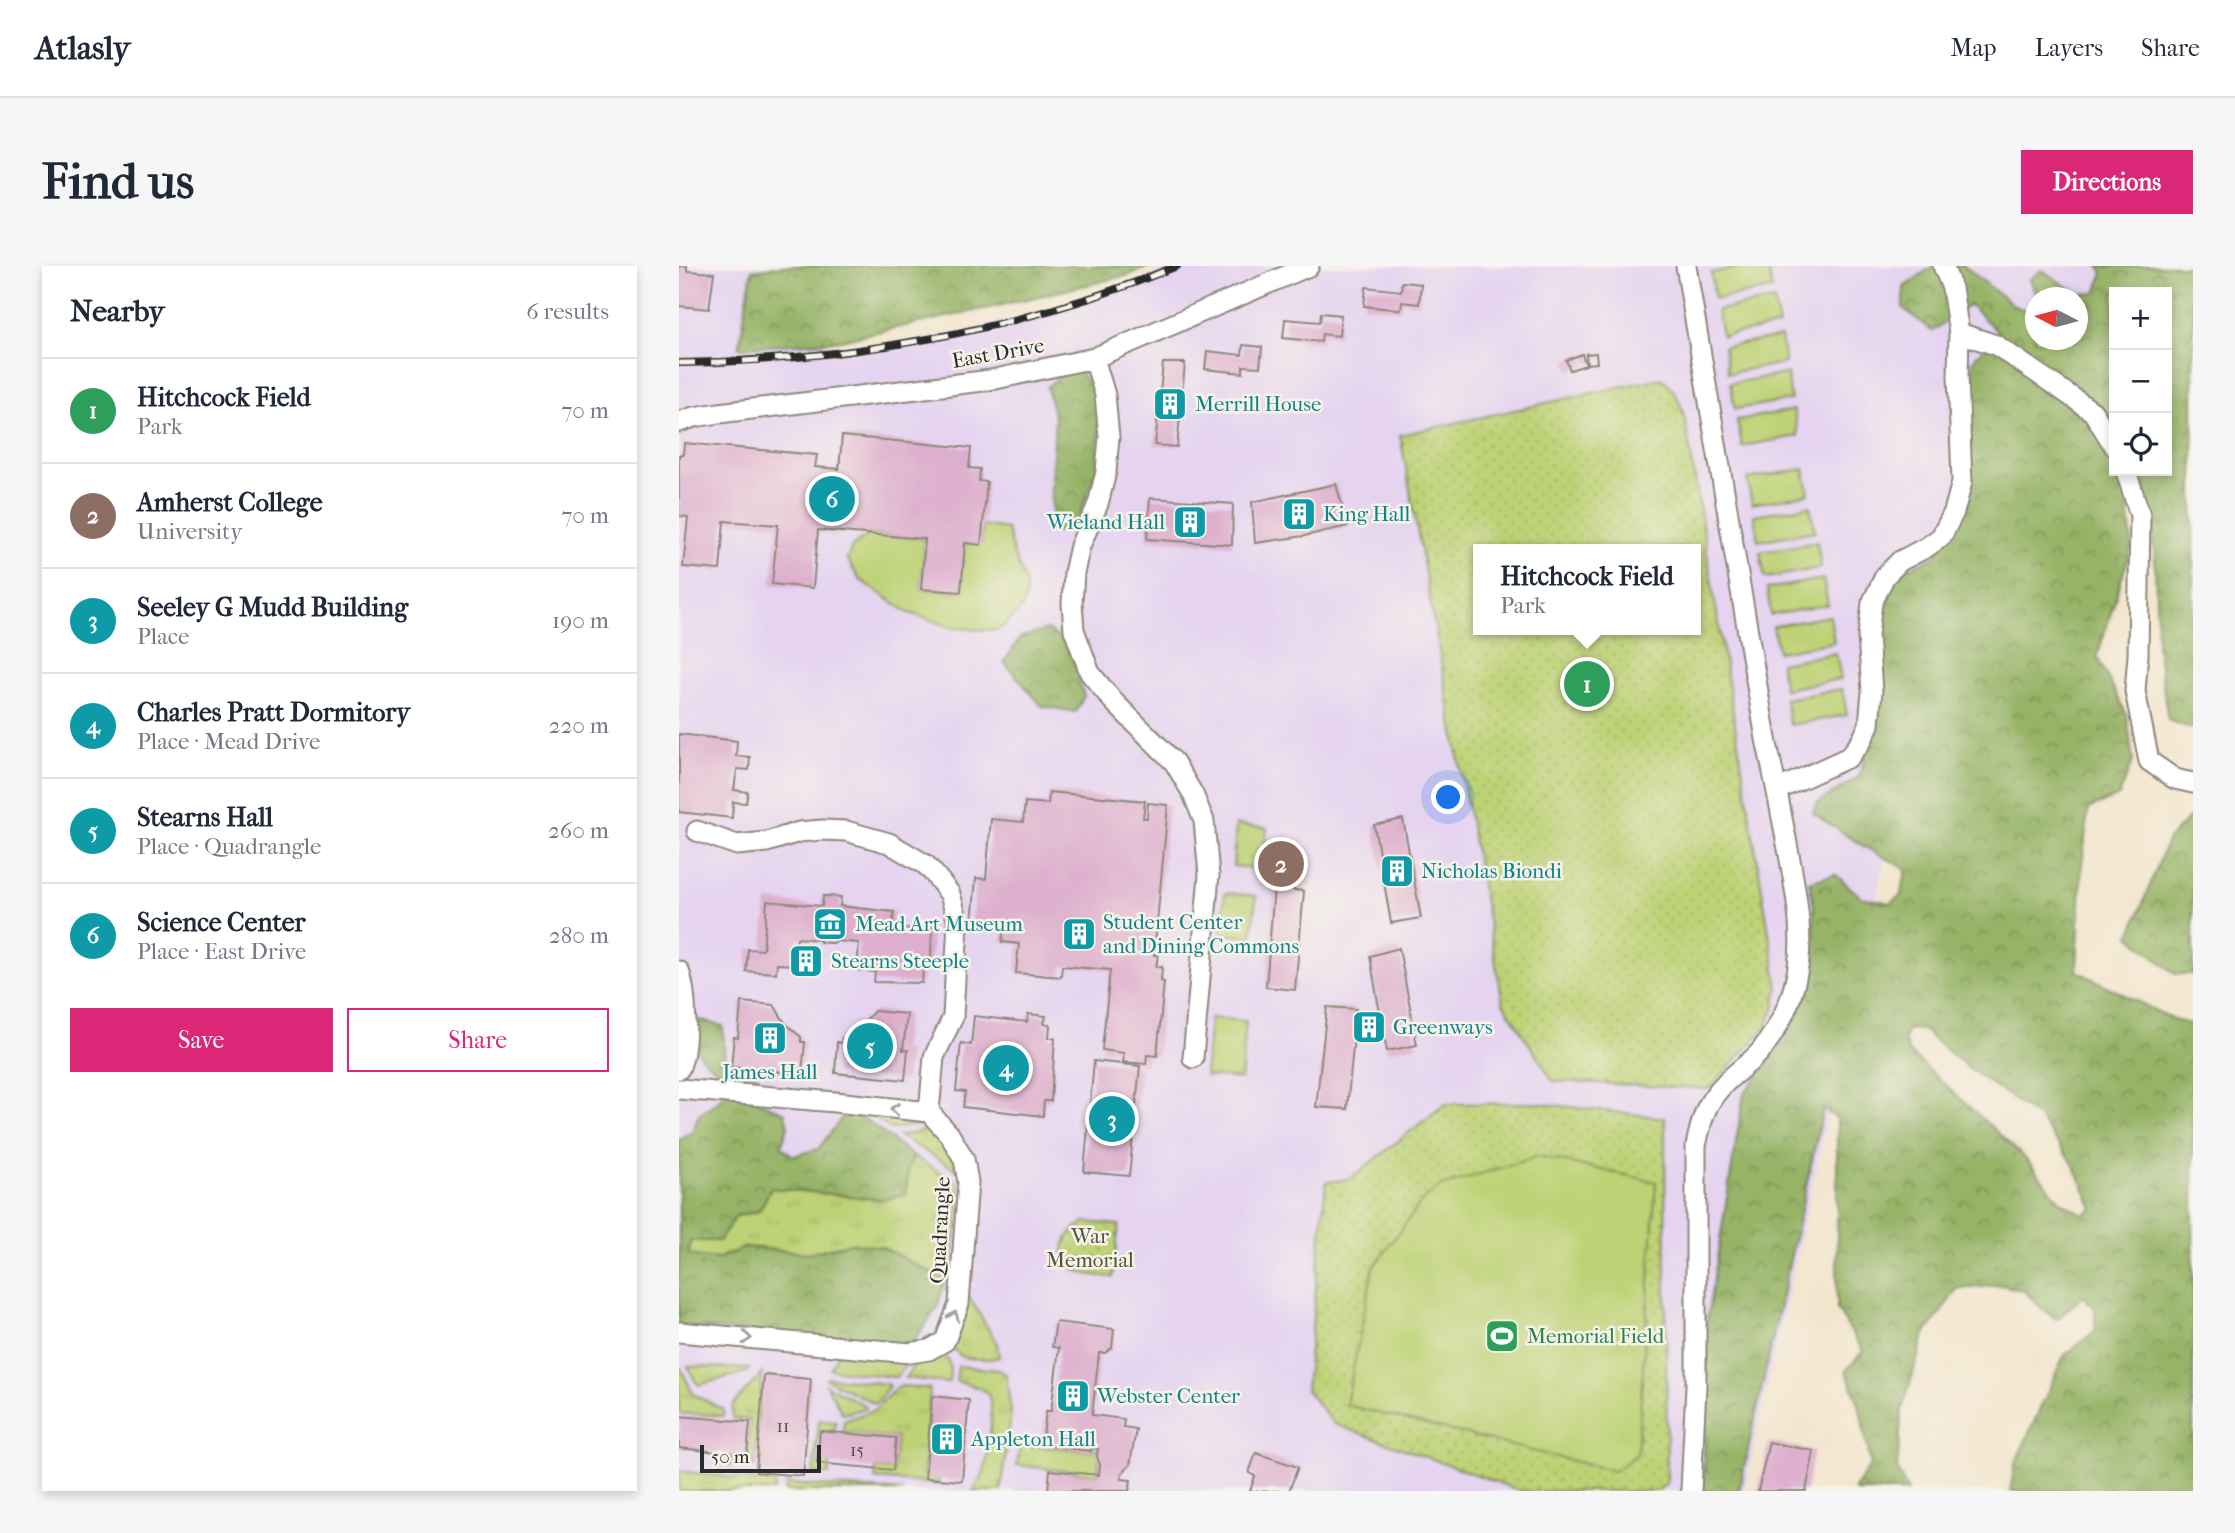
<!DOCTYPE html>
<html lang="en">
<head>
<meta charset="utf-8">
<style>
	body { margin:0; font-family:"IM FELL French Canon",serif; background:#f6f6f7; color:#1f2937 }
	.controls { position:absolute; right:21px; top:21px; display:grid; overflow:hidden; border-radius:0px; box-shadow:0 4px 10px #0003 }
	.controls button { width:63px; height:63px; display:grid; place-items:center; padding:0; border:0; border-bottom:2px solid #e0e1e3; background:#fff; color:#1f2937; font:35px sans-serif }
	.compass { position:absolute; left:1346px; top:21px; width:63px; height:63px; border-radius:50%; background:#fff; box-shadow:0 4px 10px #0003; rotate:276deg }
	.scale { position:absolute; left:21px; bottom:18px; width:121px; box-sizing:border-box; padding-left:7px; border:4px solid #2b2b2b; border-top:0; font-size:19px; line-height:24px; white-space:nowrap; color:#2b2b2b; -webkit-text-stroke:5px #f7f3e8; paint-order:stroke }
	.you { position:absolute; left:770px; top:532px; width:24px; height:24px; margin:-18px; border:5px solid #fff; border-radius:50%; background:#1a73e8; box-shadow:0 0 0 10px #1a73e833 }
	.badge { display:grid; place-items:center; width:46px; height:46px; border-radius:50%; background:#db2777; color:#fff; font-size:23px; font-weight:700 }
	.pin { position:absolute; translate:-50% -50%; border:4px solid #fff; box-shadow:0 2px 7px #0006 }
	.popup { position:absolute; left:794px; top:278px; width:228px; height:91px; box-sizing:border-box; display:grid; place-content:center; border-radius:0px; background:#fff; filter:drop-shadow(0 2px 5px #0005); font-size:23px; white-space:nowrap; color:#747a83 }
	.popup b { font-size:26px; color:#1f2937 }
	.popup::after { content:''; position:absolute; left:50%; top:100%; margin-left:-14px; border:14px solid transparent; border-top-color:#fff }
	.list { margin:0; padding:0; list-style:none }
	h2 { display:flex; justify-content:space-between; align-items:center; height:91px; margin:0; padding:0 28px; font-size:30px }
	h2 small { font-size:23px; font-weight:400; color:#747a83 }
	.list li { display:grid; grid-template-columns:46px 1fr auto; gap:21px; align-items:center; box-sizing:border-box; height:105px; padding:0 28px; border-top:2px solid #e0e1e3 }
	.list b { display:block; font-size:26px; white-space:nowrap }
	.list p { margin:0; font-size:23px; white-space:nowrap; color:#747a83 }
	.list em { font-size:23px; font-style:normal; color:#747a83 }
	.actions { display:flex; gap:14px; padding:21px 28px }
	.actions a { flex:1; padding:16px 0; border:2px solid #db2777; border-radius:0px; text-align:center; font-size:24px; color:#db2777 }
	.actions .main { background:#db2777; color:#fff }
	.icon { flex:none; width:38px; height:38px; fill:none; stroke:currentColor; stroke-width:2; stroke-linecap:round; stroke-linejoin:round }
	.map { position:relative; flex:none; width:1514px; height:1225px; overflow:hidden; border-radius:0px }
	header { display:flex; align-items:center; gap:42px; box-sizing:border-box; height:98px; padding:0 35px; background:#fff; border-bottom:2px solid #e0e1e3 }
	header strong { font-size:33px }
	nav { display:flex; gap:38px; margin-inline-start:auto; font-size:24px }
	.intro { display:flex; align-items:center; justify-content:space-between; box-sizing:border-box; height:168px; padding:0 42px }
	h1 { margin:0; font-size:49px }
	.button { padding:18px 32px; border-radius:0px; background:#db2777; color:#fff; font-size:24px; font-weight:700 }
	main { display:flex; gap:42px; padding:0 42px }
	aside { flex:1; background:#fff; border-radius:0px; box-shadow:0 4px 10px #0003 }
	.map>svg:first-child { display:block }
</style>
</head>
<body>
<header>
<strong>Atlasly</strong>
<nav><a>Map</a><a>Layers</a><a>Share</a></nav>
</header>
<div class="intro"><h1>Find us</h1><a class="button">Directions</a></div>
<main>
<aside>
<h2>Nearby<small>6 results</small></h2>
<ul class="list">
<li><span class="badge" style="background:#2e9e5b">1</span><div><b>Hitchcock Field</b><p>Park</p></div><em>70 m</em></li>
<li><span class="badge" style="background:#8d6e63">2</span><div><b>Amherst College</b><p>University</p></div><em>70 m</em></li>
<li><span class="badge" style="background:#0f9aa8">3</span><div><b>Seeley G Mudd Building</b><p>Place</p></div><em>190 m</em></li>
<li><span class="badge" style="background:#0f9aa8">4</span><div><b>Charles Pratt Dormitory</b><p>Place · Mead Drive</p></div><em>220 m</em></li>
<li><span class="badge" style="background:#0f9aa8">5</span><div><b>Stearns Hall</b><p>Place · Quadrangle</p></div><em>260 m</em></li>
<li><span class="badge" style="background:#0f9aa8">6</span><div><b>Science Center</b><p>Place · East Drive</p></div><em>280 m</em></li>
</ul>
<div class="actions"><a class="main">Save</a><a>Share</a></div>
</aside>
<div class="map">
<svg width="1514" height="1225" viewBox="0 0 1514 1225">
	<defs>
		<pattern id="grass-tufts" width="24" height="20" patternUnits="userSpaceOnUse" patternTransform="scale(1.75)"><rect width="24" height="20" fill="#bdd175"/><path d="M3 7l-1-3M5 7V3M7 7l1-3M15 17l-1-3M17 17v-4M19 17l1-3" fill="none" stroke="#a3b465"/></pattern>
		<pattern id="forest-crowns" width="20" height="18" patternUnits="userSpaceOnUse" patternTransform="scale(1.75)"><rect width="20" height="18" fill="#96b366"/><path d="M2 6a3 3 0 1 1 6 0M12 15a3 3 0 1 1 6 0" fill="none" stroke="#7b9254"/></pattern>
		<pattern id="park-dots" width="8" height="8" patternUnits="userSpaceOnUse" patternTransform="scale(1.75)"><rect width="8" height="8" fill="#bdd175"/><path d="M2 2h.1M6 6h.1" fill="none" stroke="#a3b465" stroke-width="1.8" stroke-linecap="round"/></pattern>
	</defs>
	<rect width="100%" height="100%" fill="#f7f3e8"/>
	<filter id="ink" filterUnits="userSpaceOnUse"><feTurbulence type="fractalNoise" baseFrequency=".0143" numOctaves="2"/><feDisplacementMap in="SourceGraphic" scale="14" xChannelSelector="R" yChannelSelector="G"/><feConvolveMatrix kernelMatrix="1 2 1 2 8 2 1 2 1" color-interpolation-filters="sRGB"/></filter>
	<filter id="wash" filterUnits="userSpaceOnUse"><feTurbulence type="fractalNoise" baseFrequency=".00686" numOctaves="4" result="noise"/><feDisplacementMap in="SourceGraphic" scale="28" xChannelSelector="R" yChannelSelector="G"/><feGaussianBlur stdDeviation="1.57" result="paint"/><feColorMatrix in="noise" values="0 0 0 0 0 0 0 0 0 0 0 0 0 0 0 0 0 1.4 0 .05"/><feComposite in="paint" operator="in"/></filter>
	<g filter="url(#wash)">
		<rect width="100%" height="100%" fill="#f2e5cc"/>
		<path fill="#e5d3f0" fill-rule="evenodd" d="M0,0H143L149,89L232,76L332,54L418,29L498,0H1514L1488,26H1435L1212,565L1065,1225H0ZM1356,32H1398V74H1356ZM800,283H1016V364H800Z"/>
		<path fill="url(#grass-tufts)" stroke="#747e50" stroke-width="2" d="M187,845L232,852L246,858L212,863Z
			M254,863L269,879L278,904L220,870Z
			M234,890L280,918L282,934L271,1009L266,1014L203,981L173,977L130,987L67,981L38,993L10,990L11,975H40L57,950L80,945L92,922L207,934L227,927L229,903Z
			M284,1021L318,1077L320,1091C310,1094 292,1094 282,1090C277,1087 273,1081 270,1076Z
			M160,1086L229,1096L217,1111H215L151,1103Z
			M263,1089C274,1094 271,1105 270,1115L268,1117L226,1112L238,1095Z
			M9,1100L70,1103L68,1106L20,1119L15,1113Z
			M279,1100L319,1104L327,1108L332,1147L322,1225H294C298,1219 303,1212 305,1205C309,1192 317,1137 308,1127C301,1120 286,1118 277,1115Z
			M2,1102L14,1128L45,1144L44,1150L0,1147V1103Z
			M83,1107L75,1201L49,1199L50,1190H69L71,1154L53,1152L54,1139Z
			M148,1111L208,1118L210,1120L197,1137H195L147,1113Z
			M147,1119L187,1140V1142L164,1148Z
			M225,1120L251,1123L245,1208L260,1210L259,1218L196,1213L197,1202L214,1204L217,1172L164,1167L165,1155L195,1144L218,1121Z
			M140,1154L157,1156L155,1166L141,1165L151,1198L150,1208H134Z
			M0,1205L96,1217V1225H0Z
			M107,1218L225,1225H106Z"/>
		<path fill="url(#forest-crowns)" stroke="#606f48" stroke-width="2" fill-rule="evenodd" d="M105,0H471L450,9L314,41L156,75L60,82L73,4Z
			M1254,0H1285L1334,39L1356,49V74H1398V32L1357,31L1351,13L1363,4L1399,28L1417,27L1424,7L1420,0H1514V463L1489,454L1478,379L1476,291L1466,220L1448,229L1453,280L1418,391L1448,449L1454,495L1440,530L1409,543L1402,611L1398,705L1495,754L1514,759V1225H1331L1336,1198L1385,1090L1416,1065V1042L1404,1030L1378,1053L1364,1044L1346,1025L1324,1019L1278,1023L1245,1070L1223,1144L1218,1204L1229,1225H1177L1175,1222L1192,1199L1180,1138L1167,1105L1184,1085L1158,1043V852L1144,844L1060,1225H1023L1025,1197L1026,1065L1065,828L1106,774L1125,731L1134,700L1135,642L1130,616L1156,608L1182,631L1211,637L1223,628L1227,603L1184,580L1134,547L1137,538L1180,511L1186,487L1196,461L1198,340L1211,315L1227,303L1255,291L1269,268L1291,181L1289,122L1296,91L1320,67L1291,39L1253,65L1224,42L1225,21ZM1435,26H1488V205H1435ZM1229,763L1244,764L1288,801L1359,851L1396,901L1414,942L1404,949L1380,934L1345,891L1229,785L1225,773Z
			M400,104L422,136L418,202L396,263L374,266L372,222L376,154L368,121L383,108Z
			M368,364L389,377L405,430L397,446L363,440L325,396L342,371Z
			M1510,552L1514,553V708H1496L1451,670L1489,573Z
			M21,754L44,760L46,800L79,810V835L106,847L109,861L102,880L114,890L139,883L165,849L183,851L234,890L229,903L227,927L207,934L92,922L80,945L57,950L40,975H11L10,989L38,993L67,981L130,987L173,977L203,981L266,1014L258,1042L232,1079L0,1060V873L13,866L20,848L40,834L51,816C28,794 7,790 21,754Z"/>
		<path fill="url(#park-dots)" stroke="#747e50" stroke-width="2" fill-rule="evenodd" d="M982,112C999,124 1002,139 1007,159L1099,721L1095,743L1088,760L1030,823L874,815L824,737L721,169ZM800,283H1016V364H800Z
			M857,837L986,852L988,1217L978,1225H842L655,1158L627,1124L647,916L671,913L766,838Z
			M406,956L440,959L434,1011C424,1010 411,1010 401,1006C374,995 384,967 406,956Z"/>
		<path fill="#bdd175" stroke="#747e50" stroke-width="2" d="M1070,0H1089L1093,23L1036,33L1032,7Z
			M1095,34L1100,60L1043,70L1038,44Z
			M1102,71L1106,97L1049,107L1045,81Z
			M1108,108L1112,134L1056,143L1051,117Z
			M1115,144L1119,170L1063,180L1058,154Z
			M1125,203L1130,228L1073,238L1068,213Z
			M1131,240L1136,265L1079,275L1075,249Z
			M304,259L328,263L334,286L347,318V331L343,342L325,360L317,364H299L273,361L230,347L180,313L168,293L173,281L190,268L246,273L242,323L281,326L286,277L302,278Z
			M1138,276L1142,302L1086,312L1081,286Z
			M1144,313L1149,339L1092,349L1088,323Z
			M1151,350L1155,376L1099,386L1094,360Z
			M1157,387L1162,413L1105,423L1101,397Z
			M1163,423L1168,449L1111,459L1106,433Z
			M557,559L588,562L584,603L554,600Z
			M546,627L577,630L573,671L542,668Z
			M531,752L567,755L562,813L526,810Z
			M860,890L977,916L958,1188L935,1205L667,1139L694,1002L743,935L762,920Z
			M341,1179L412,1185V1182L419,1183L420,1209L338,1199Z"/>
		<g id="blocks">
			<path fill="#ddaecd" d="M0,0H8V5L35,7L30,43L0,40Z
				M723,16L742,18L740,38L723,36L722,44L685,40L687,21L722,25Z
				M642,47L662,49L660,70L643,68L642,76L604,72L606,53L641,56Z
				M564,79L583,81L581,101L564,100V107L526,103L528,85L563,89Z
				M917,87L918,97L908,98L907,88Z
				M903,88L907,99L891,104L887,94Z
				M484,97H506L498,181L476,179Z
				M163,170L292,182L290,202L301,203L300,215L308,216L302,279L286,277L282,326L242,323L246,273L139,264L134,322L93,318L99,259L45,255L41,304L4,301L9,251L0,250V189H4L5,177L138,189L136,201L160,203Z
				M657,218L669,260L625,270L576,277L573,236Z
				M471,232L554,238L553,279L468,273Z
				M0,468L58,475L57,490L71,491L70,504L58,503L55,524L69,526L67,537L54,536L53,552L0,546Z
				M370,526L466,535L464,552H468L469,537L489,539L475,689H479L477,701H483L482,715L485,716L478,790L468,789L467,798L444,796L445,787L423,784L431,704L383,700L382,711L337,707L340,678L323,676L325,660L293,657L297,612L307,613L312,553L344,556L346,536L369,538Z
				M724,553L742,652L712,657L695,559Z
				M595,622L625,625L616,724L587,721Z
				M144,630L162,631L161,640L215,646L213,663L253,662L252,691L249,704L244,703L243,717L195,716L196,706L178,704L180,677L156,675V677H150L141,676V674L118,672L116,699L98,698L97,707L67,705L69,683L84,684L88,635L143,640Z
				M720,682L738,779L708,785L704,764L675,771L668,843L637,841L648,741L677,743L674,759L702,754L691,690Z
				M121,688L135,689L134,702L120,701Z
				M62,736L95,739L106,757L122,771V776H126L123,808L52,801L55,771L59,772Z
				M195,745L228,748L224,784H229L226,814L156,807L158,776L163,777V772L182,760Z
				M349,748L367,750L365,758L371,759L370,772H376L372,835H365L364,850L284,841L286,826L277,825L282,777L292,779L295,750L348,756Z
				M415,795L461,800L450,910L405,906Z
				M377,1056L435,1063L433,1082L426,1087H420L413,1149L445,1153L444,1161L457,1163L451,1199L443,1207L442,1213L452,1214L450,1225H369L371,1204L420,1209L421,1199L418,1191L419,1183L412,1182V1185L363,1179L367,1145H372L380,1082L373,1081Z
				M85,1109L132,1113L124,1210L77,1206Z
				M253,1130L290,1134L283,1215L246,1212Z
				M0,1150L71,1156L68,1189L0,1182Z
				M141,1165L217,1172L214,1204L138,1197Z
				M1090,1176L1135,1185L1127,1225H1079Z
				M577,1187L619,1201L610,1225H571L576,1210L570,1207Z"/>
		</g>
	</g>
	<g filter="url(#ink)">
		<use href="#blocks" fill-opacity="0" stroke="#8e887c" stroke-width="2"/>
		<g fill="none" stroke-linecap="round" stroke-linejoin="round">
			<g stroke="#8e887c" stroke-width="23">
				<path id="minor" d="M1007,0L1087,473C1095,510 1102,546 1109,583C1123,659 1134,716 1084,782C1077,792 1065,800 1056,808C1029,831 1024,845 1017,880V1119L1012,1225
					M1264,0L1273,22L1280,67L1317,79L1390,129L1414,146L1435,180
					M415,92L426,129L430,171L427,206L419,238L401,280L395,307L393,337L395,364L411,407L434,435L495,496L514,528L525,555L530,609L514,792
					M0,156L15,151L40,147L312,114L415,92L630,0
					M1447,205L1461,249L1459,389L1456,425L1470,495L1496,513L1514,517
					M1098,524L1170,491L1182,476L1190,459L1193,425L1189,370L1193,337L1206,310L1221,295L1248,281L1262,271L1275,246L1283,216L1279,109L1280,67
					M18,565L58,579L88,576L120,566L143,564L167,565L210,577L247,599L256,609L271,628L279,656L274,751L255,791L250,846
					M0,705C8,727 10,782 0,803
					M0,823L156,836L250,846L270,868L285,893L289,916L280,1038L266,1075L250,1084L231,1087L0,1066"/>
			</g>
			<use href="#minor" stroke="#fff" stroke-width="19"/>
			<g stroke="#2b2b2b" stroke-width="8">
				<path id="rail" d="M0,97C169,95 341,65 498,0"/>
			</g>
			<use href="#rail" stroke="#f7f3e8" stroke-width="5" stroke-dasharray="16" stroke-linecap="butt"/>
		</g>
		<defs><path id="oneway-chevron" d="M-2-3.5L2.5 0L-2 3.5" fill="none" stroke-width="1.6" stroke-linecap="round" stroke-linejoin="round" transform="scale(1.75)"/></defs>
		<g stroke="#a0a0a0">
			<use href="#oneway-chevron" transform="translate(216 843) rotate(-173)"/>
			<use href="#oneway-chevron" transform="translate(275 1050) rotate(-69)"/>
			<use href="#oneway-chevron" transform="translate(68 1072) rotate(5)"/>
		</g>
	</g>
	<defs>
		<g id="building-square" transform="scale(1.75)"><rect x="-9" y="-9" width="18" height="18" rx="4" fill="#0f9aa8" stroke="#f7f3e8"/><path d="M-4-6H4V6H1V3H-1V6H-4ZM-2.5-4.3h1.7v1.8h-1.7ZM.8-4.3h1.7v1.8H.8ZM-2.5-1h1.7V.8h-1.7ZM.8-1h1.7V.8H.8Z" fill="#fff"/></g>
		<g id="museum-square" transform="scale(1.75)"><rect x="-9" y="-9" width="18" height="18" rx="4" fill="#0f9aa8" stroke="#f7f3e8"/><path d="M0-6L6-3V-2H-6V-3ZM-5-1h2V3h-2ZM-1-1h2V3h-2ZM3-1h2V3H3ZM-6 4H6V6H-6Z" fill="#fff"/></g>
		<g id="stadium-square" transform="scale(1.75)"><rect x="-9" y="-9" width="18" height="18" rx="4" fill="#2e9e5b" stroke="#f7f3e8"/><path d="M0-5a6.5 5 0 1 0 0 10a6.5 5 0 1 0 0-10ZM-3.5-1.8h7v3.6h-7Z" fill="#fff"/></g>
	</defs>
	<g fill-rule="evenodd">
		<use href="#building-square" x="491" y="138"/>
		<use href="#building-square" x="620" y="248"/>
		<use href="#building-square" x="511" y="256"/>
		<use href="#building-square" x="718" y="605"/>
		<use href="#museum-square" x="151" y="658"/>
		<use href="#building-square" x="400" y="668"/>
		<use href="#building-square" x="127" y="695"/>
		<use href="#building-square" x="690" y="761"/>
		<use href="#building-square" x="91" y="772"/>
		<use href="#stadium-square" x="823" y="1070"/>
		<use href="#building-square" x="394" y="1130"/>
		<use href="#building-square" x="268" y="1173"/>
	</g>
	<g text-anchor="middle" stroke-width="5" stroke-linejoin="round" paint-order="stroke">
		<g font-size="18" fill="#584c54">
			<text x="104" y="1166">11</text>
			<text x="178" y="1190">15</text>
		</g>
		<g font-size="21" fill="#2b2b2b" stroke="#f7f3e8">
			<text transform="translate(319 87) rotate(-10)" y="7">East Drive</text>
			<text transform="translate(261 964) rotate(-87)" y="7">Quadrangle</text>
		</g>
		<g font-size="21" fill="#0d838f" stroke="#f7f3e8" text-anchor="start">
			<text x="516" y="145">Merrill House</text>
			<text x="644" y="255">King Hall</text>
			<text x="486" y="263" text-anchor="end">Wieland Hall</text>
			<text x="742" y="612">Nicholas Biondi</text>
			<text x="424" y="663">Student Center<tspan x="424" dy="24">and Dining Commons</tspan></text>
			<text x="176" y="665">Mead Art Museum</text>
			<text x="152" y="702">Stearns Steeple</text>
			<text x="714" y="768">Greenways</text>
			<text x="91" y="813" text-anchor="middle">James Hall</text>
			<text x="418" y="1137">Webster Center</text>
			<text x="292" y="1180">Appleton Hall</text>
		</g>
		<g font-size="21" fill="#50543e" stroke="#f7f3e8">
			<text x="411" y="977">War<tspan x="411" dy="24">Memorial</tspan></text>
		</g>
		<g font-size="21" fill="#27864d" stroke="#f7f3e8" text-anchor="start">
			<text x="848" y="1077">Memorial Field</text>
		</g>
	</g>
</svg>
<div class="controls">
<button>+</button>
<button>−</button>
<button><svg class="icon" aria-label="locate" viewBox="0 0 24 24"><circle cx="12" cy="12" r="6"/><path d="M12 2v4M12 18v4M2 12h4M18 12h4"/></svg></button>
</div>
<svg class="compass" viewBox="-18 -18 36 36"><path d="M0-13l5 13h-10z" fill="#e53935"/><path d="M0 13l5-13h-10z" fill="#747a83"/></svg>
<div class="scale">50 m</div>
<div class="you"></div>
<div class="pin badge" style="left:908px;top:418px;background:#2e9e5b">1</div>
<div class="popup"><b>Hitchcock Field</b>Park</div>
<div class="pin badge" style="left:602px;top:598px;background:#8d6e63">2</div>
<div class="pin badge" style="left:433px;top:853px;background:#0f9aa8">3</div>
<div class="pin badge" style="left:327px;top:802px;background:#0f9aa8">4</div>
<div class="pin badge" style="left:191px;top:780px;background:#0f9aa8">5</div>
<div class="pin badge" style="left:153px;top:233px;background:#0f9aa8">6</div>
</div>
</main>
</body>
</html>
